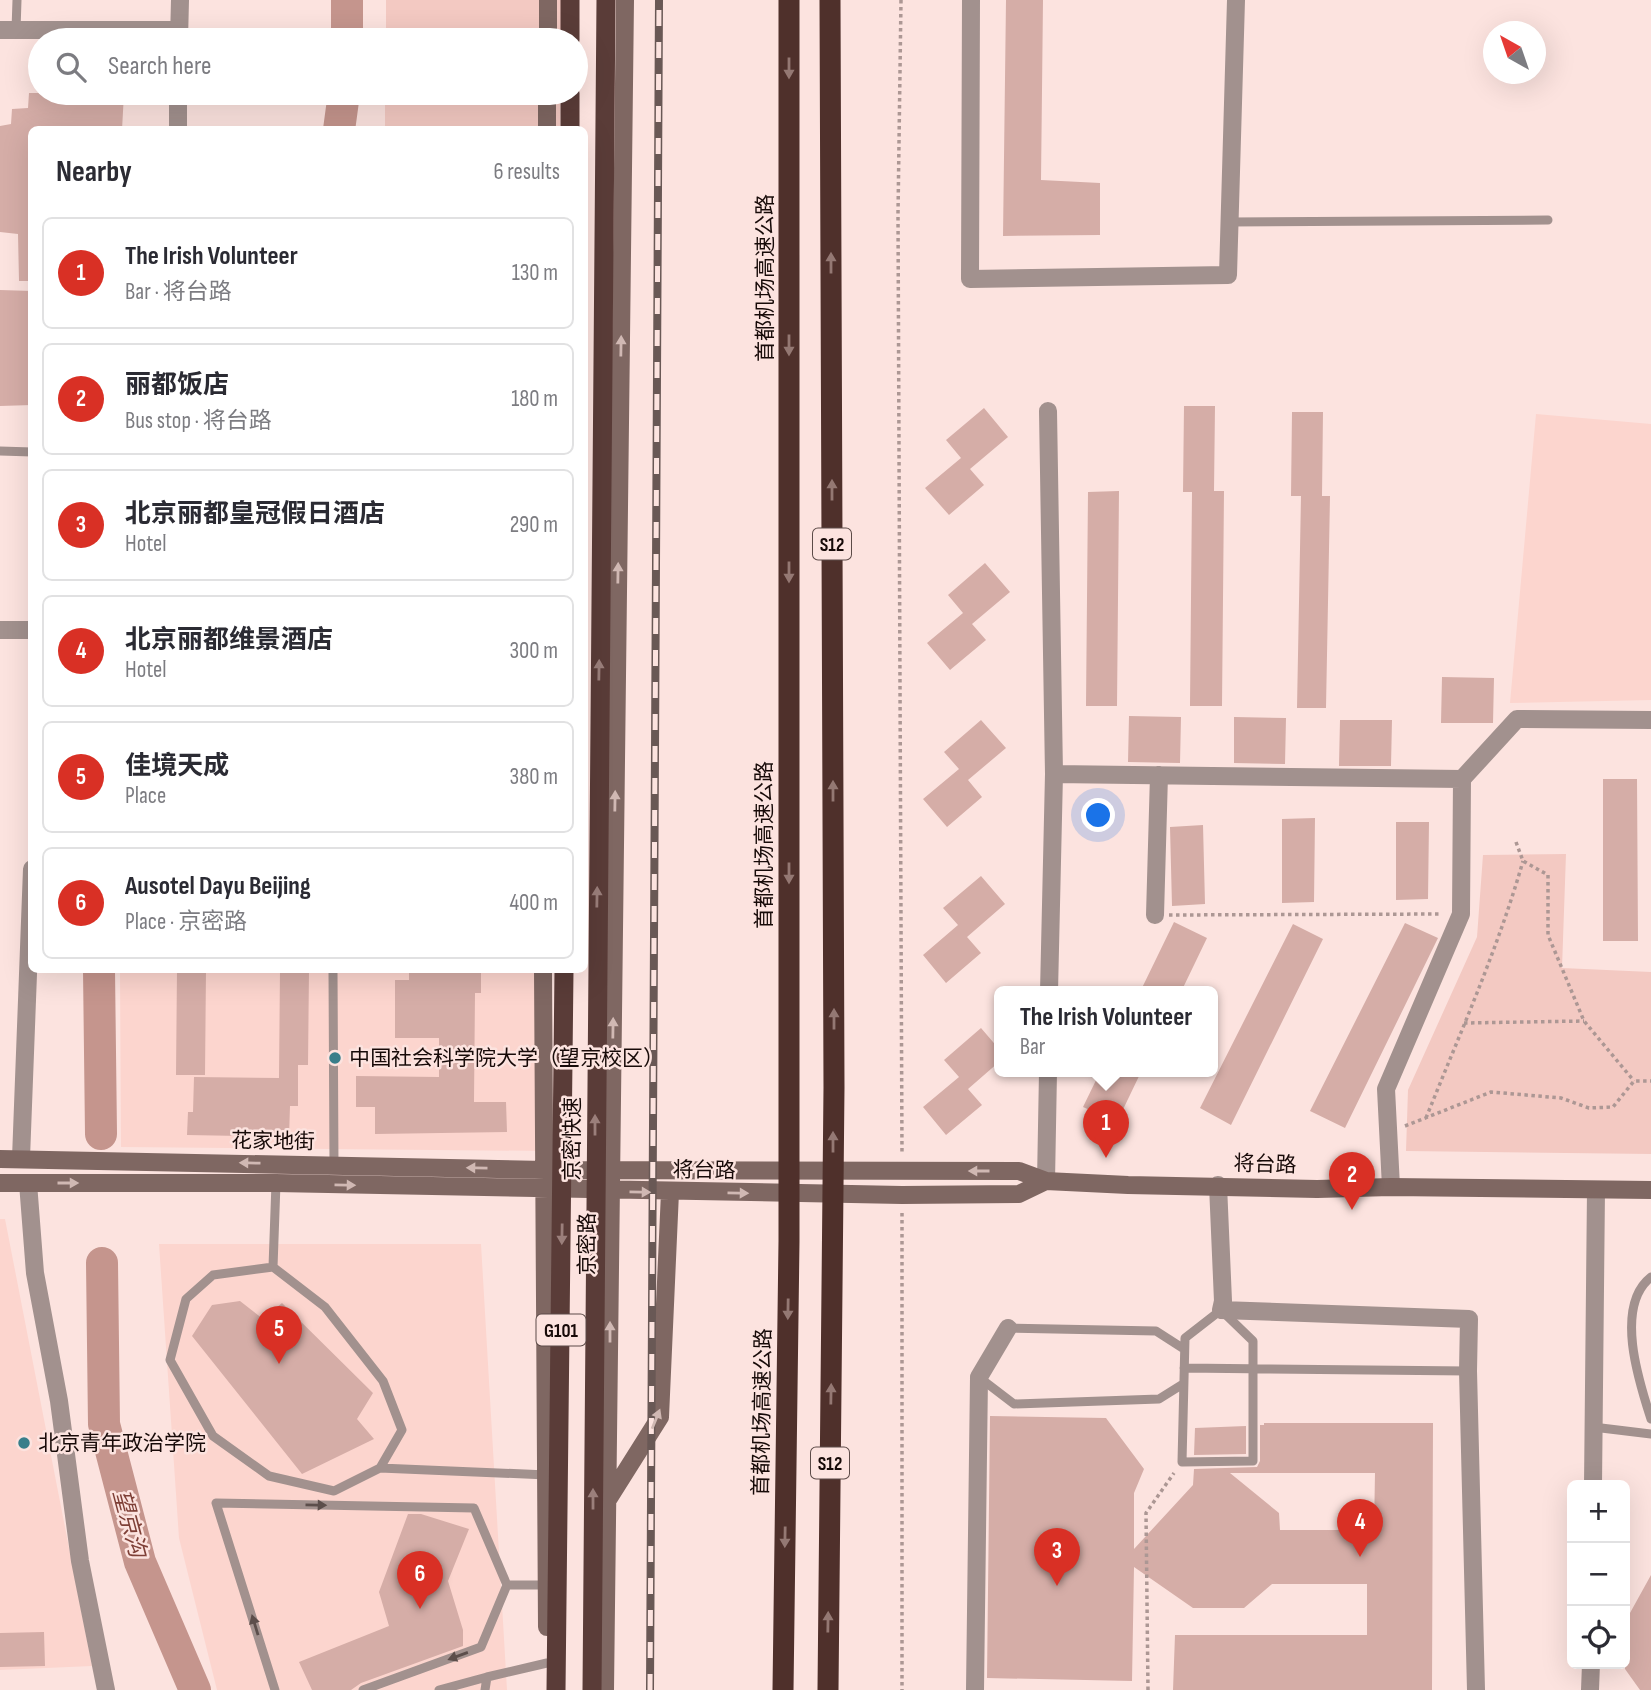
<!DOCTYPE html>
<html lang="en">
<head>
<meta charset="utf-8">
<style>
	body { margin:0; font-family:"Sofia Sans Condensed","Noto Sans SC",sans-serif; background:#f7f7f7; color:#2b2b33 }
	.controls { position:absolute; right:21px; bottom:21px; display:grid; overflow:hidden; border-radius:10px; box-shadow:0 7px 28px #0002 }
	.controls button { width:63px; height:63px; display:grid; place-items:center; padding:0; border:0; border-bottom:2px solid #e1e1e2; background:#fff; color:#2b2b33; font:35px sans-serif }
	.compass { position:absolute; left:1483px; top:21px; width:63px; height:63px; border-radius:50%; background:#fff; box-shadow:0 7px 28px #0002; rotate:320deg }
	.you { position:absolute; left:1099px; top:816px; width:24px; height:24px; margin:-18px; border:5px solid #fff; border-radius:50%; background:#1a73e8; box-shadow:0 0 0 10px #1a73e833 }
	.badge { display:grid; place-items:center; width:46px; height:46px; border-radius:50%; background:#d93025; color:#fff; font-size:23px; font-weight:700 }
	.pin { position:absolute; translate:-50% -58px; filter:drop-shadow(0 2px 4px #0008) }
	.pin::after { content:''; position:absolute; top:37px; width:24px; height:21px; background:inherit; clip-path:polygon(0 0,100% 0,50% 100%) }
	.popup { position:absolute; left:994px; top:986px; width:224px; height:91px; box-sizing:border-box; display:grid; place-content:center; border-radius:10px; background:#fff; filter:drop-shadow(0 2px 5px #0005); font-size:23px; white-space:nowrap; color:#7c7c81 }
	.popup b { font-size:26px; color:#2b2b33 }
	.popup::after { content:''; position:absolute; left:50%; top:100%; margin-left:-14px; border:14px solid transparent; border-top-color:#fff }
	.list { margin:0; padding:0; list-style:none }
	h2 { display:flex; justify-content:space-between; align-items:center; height:91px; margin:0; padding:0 28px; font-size:30px }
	h2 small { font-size:23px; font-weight:400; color:#7c7c81 }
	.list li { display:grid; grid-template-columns:46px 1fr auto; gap:21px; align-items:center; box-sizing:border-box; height:112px; margin:0 14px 14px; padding:0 14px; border:2px solid #e1e1e2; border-radius:10px }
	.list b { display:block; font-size:26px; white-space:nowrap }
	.list p { margin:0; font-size:23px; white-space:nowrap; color:#7c7c81 }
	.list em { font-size:23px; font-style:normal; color:#7c7c81 }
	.icon { flex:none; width:38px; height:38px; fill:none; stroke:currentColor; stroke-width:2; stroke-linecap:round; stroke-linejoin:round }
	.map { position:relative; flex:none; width:1651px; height:1690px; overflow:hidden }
	.search { position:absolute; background:#fff; box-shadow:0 7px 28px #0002; left:28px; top:28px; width:560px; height:77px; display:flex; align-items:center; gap:18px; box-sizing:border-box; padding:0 24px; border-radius:38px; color:#7c7c81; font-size:26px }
	.panel { position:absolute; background:#fff; box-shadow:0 7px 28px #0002; left:28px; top:126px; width:560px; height:847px; border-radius:10px }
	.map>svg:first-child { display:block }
</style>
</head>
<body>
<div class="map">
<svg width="1651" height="1690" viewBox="0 0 1651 1690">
	<rect width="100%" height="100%" fill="#fce3df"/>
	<path fill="#fcd5ce" d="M1536,414L1651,424V700L1510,703Z
		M120,970H549L550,1151L121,1147Z
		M0,1219H5L92,1666L0,1670Z
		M159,1244H481L507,1690H217L179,1538Z"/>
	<path fill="#f3c9c2" d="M386,0H562L561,40H386Z
		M385,93H560V129L385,130Z
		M1566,854L1562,968L1651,972V1154L1406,1151L1408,1090L1477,937L1483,855Z"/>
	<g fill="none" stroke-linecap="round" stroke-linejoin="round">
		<path stroke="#c5958d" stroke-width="32" d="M347,40V0
			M339,130L344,93
			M99,970L101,1134
			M102,1263L104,1424L140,1562L195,1690"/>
	</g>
	<path fill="#d5ada7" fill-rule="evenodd" d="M1006,0H1043L1041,180L1100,183V235L1003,236Z
		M29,93H124L122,130H32V281H19L18,234L0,232V126L11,124L12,109L28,108Z
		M0,290L32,291V405L0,406Z
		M1184,406H1215L1214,491H1224L1222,706H1190L1192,492H1183Z
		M984,408L1008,437L970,469L984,485L949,515L925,488L961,458L946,440Z
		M1292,412H1323L1322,496H1330L1326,708H1297L1301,496H1291Z
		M1119,491L1117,706H1086L1088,492Z
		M985,563L1010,592L972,624L986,640L950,670L927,643L963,613L948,595Z
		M1442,677L1494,678L1493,723H1441Z
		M1129,716L1181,717L1180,763L1128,762Z
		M1234,717L1286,718L1285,764L1234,763Z
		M981,720L1006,748L968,780L982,797L947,827L923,799L959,769L944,752Z
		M1340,720H1392L1391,766H1339Z
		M1603,779H1637L1638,941H1603Z
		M1315,818L1314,902L1282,903V819Z
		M1396,822H1429L1428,899L1396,900Z
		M1203,825L1205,904L1172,906L1170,827Z
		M981,876L1005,904L967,937L981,953L946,983L923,955L958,925L943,908Z
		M1174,922L1207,938L1181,992H1140Z
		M1405,923L1438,938L1345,1128L1310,1111Z
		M1293,924L1323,939L1231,1125L1200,1108Z
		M177,970H206L205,1075H176Z
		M280,970H309L308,1065H298V1106H290L289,1137L187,1135L188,1112H193L194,1077L279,1078Z
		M409,970H481V993H475L474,1102H506L507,1132L375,1134V1107H356V1076L439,1077V1038H395V980H409Z
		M981,1028L999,1049V1062L968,1089L982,1105L946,1135L923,1107L959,1077L944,1060Z
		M1100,1072H1141L1117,1122L1083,1107Z
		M240,1301L263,1319L282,1303L373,1393L357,1419L374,1439L302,1474L192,1336L212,1305Z
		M990,1416L1106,1418L1144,1469L1134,1493V1549L1193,1485L1194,1469L1257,1467L1260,1461V1425H1264V1423H1433L1432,1690H1173L1175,1635H1367V1584H1272L1244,1608H1193L1134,1567L1132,1681L987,1678ZM1230,1473H1375L1374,1530H1280L1279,1513Z
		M1246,1426V1454L1194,1455L1195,1428Z
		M408,1514H421L469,1529L448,1581L463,1630V1646L361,1683L351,1690H312L299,1662L389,1626L379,1592Z
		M1651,1575V1690H1640L1625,1669V1622Z
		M44,1632L45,1666L0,1667V1633Z"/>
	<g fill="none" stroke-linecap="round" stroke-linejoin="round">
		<path stroke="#ac9794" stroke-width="3.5" stroke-dasharray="3.5 3.5" stroke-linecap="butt" d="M901,0L898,214L902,1155
			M1516,842L1523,861L1548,875V935L1584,1021L1634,1081
			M1169,915L1442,914
			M1464,1023L1584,1021
			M1426,1118C1460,1033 1498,949 1523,861
			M1405,1126L1491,1092L1561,1098L1589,1108L1613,1107L1634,1081H1651
			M902,1213V1690
			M1148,1690L1146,1513L1174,1473"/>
		<path stroke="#a2918e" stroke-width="9" d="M16,30L17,0
			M1230,222L1548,220
			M0,451L32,452
			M333,970L334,1165
			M273,1267L325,1307L383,1381L402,1430L380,1468L334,1491L269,1476L213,1436L170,1360L186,1299L213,1275Z
			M273,1267L276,1183
			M1651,1277C1614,1306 1639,1382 1651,1419
			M1221,1310L1253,1341V1461L1182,1462L1185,1338Z
			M1008,1328L1156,1331L1184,1349
			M1184,1368L1468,1371
			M980,1378L1014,1404L1159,1399L1183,1384
			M1593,1427L1651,1434
			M380,1468L547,1475
			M507,1585H547
			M487,1677L547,1663
			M275,1690L216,1503L474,1508L507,1585L481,1647L363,1690
			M439,1690L487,1677L485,1690"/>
		<path stroke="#a2918e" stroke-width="18" d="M971,0L970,279L1228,275L1236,0
			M0,30H179
			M1048,411L1054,774L1049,992
			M0,630H32
			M1054,774L1462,779
			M1155,915L1159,775
			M1046,1181L1048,1072
			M28,1183L35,1273L59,1401L80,1561L106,1690
			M1218,1185L1223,1301L1221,1310L1469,1319L1468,1371L1476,1690
			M1391,1187L1386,1089L1461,914L1462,779L1517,719L1651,720
			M1593,1485L1596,1190
			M975,1690L979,1377L1008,1328
			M1590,1690L1591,1664"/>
		<path stroke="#a2918e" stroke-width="18" d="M179,40L180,0
			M178,130V93
			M21,1158L32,869"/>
		<path stroke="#7f6762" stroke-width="18" d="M548,0V40
			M547,130V93
			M543,970L547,1627
			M0,1159L545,1170L1019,1171L1046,1181L1128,1185L1317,1189L1391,1187L1651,1190
			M0,1183H276L902,1195L1019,1194L1046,1181
			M609,1498L660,1417L670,1192
			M605,1690L625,0"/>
		<path stroke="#5a3c38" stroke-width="19" d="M570,40V0
			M570,130V93
			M556,1690L564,970
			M592,1690L606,0"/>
		<path stroke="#4f302b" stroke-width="21" d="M783,1690L789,1241V0
			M828,1690L834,1087L830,0"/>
		<g stroke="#695855" stroke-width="8">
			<path id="rail" d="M650,1690L659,0"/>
		</g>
		<use href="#rail" stroke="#fce3df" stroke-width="5" stroke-dasharray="16" stroke-linecap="butt"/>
	</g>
	<defs><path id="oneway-solid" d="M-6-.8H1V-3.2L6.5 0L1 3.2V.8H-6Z" transform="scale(1.75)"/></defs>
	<g fill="#947873">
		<use href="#oneway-solid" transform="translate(789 68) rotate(90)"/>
		<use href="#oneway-solid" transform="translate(831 263) rotate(-90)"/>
		<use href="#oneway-solid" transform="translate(789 345) rotate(90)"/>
		<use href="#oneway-solid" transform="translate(832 490) rotate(-90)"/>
		<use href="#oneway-solid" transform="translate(789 572) rotate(90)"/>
		<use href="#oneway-solid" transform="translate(833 791) rotate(-90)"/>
		<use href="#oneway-solid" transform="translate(789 873) rotate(90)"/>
		<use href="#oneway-solid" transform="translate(834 1019) rotate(-90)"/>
		<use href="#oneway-solid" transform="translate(833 1142) rotate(-90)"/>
		<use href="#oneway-solid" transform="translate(788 1309) rotate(91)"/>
		<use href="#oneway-solid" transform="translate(831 1394) rotate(-89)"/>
		<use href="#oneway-solid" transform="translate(785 1537) rotate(91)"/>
		<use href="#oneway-solid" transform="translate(828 1622) rotate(-89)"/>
	</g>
	<g fill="#d0b8b3">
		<use href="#oneway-solid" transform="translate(621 346) rotate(-89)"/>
		<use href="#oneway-solid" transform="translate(618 573) rotate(-89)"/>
		<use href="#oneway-solid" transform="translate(615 801) rotate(-89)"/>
		<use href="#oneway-solid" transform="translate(613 1028) rotate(-89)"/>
		<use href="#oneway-solid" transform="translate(250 1163) rotate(-179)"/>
		<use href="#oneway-solid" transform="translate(477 1168) rotate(-179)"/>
		<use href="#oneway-solid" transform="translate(979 1171) rotate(-180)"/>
		<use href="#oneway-solid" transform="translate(68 1183)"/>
		<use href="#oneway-solid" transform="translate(345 1185) rotate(1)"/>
		<use href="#oneway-solid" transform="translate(640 1192) rotate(1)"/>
		<use href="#oneway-solid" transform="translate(738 1193) rotate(1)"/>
		<use href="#oneway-solid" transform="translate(610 1332) rotate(-90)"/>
		<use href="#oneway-solid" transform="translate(656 1419) rotate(-68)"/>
	</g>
	<g fill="#9b7f7b">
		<use href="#oneway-solid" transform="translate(599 670) rotate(-89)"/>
		<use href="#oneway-solid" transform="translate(597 897) rotate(-89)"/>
		<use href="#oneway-solid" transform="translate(595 1125) rotate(-90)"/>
		<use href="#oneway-solid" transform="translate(562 1234) rotate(91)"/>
		<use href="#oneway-solid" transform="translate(593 1499) rotate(-90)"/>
	</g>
	<g fill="#5c4e4b">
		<use href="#oneway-solid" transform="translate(316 1505) rotate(1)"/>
		<use href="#oneway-solid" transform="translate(255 1625) rotate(-107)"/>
		<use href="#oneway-solid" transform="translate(458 1656) rotate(160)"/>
	</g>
	<g fill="#387e8a" stroke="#fce3df" stroke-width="2.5">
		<circle cx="335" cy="1058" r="7"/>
		<circle cx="24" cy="1443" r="7"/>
	</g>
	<g text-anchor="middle" stroke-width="5" stroke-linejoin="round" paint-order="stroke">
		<g fill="#fce3df" stroke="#5c4b48" stroke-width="2">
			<rect x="813" y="528.5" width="38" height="31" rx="5"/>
			<rect x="536.5" y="1314.5" width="49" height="31" rx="5"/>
			<rect x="811" y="1447.5" width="38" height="31" rx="5"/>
		</g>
		<g font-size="19" font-weight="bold" fill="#170a08">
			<text x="832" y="551">S12</text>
			<text x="561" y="1337">G101</text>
			<text x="830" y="1470">S12</text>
		</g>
		<g font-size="21" fill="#170a08" stroke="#fce3df">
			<text transform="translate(765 278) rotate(-90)" y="7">首都机场高速公路</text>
			<text transform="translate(764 845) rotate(-90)" y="7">首都机场高速公路</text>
			<text transform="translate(572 1139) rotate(-90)" y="7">京密快速</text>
			<text transform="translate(273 1141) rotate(1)" y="7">花家地街</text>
			<text transform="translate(1265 1164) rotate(2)" y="7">将台路</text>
			<text transform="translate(704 1170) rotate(1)" y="7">将台路</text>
			<text transform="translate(587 1244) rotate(-90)" y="7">京密路</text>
			<text transform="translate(762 1412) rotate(-89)" y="7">首都机场高速公路</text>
		</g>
		<g font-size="21" fill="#170a08" stroke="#fce3df" text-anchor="start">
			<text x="349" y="1065">中国社会科学院大学（望京校区）</text>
			<text x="38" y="1450">北京青年政治学院</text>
		</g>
		<g font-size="23" font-style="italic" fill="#7e3f36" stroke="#fce3df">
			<text transform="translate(130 1523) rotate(75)" y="8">望京沟</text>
		</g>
	</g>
</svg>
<div class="controls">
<button>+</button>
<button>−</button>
<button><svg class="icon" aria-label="locate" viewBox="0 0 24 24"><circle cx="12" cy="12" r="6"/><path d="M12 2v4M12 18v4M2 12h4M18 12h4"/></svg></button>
</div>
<svg class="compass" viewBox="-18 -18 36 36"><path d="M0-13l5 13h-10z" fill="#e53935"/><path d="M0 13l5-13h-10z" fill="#7c7c81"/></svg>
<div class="you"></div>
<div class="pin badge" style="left:1106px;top:1158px">1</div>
<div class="popup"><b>The Irish Volunteer</b>Bar</div>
<div class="pin badge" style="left:1352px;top:1210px">2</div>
<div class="pin badge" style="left:1057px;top:1586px">3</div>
<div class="pin badge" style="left:1360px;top:1557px">4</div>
<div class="pin badge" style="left:279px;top:1364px">5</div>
<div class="pin badge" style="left:420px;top:1609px">6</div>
<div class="search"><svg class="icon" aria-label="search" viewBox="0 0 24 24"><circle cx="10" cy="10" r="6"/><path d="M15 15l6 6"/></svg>Search here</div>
<section class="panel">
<h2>Nearby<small>6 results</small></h2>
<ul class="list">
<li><span class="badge">1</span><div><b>The Irish Volunteer</b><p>Bar · 将台路</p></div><em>130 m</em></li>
<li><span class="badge">2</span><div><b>丽都饭店</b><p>Bus stop · 将台路</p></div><em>180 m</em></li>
<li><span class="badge">3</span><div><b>北京丽都皇冠假日酒店</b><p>Hotel</p></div><em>290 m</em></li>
<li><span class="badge">4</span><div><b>北京丽都维景酒店</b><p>Hotel</p></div><em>300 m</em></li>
<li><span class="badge">5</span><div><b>佳境天成</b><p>Place</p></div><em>380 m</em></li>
<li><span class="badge">6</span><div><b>Ausotel Dayu Beijing</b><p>Place · 京密路</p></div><em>400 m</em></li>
</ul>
</section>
</div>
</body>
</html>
